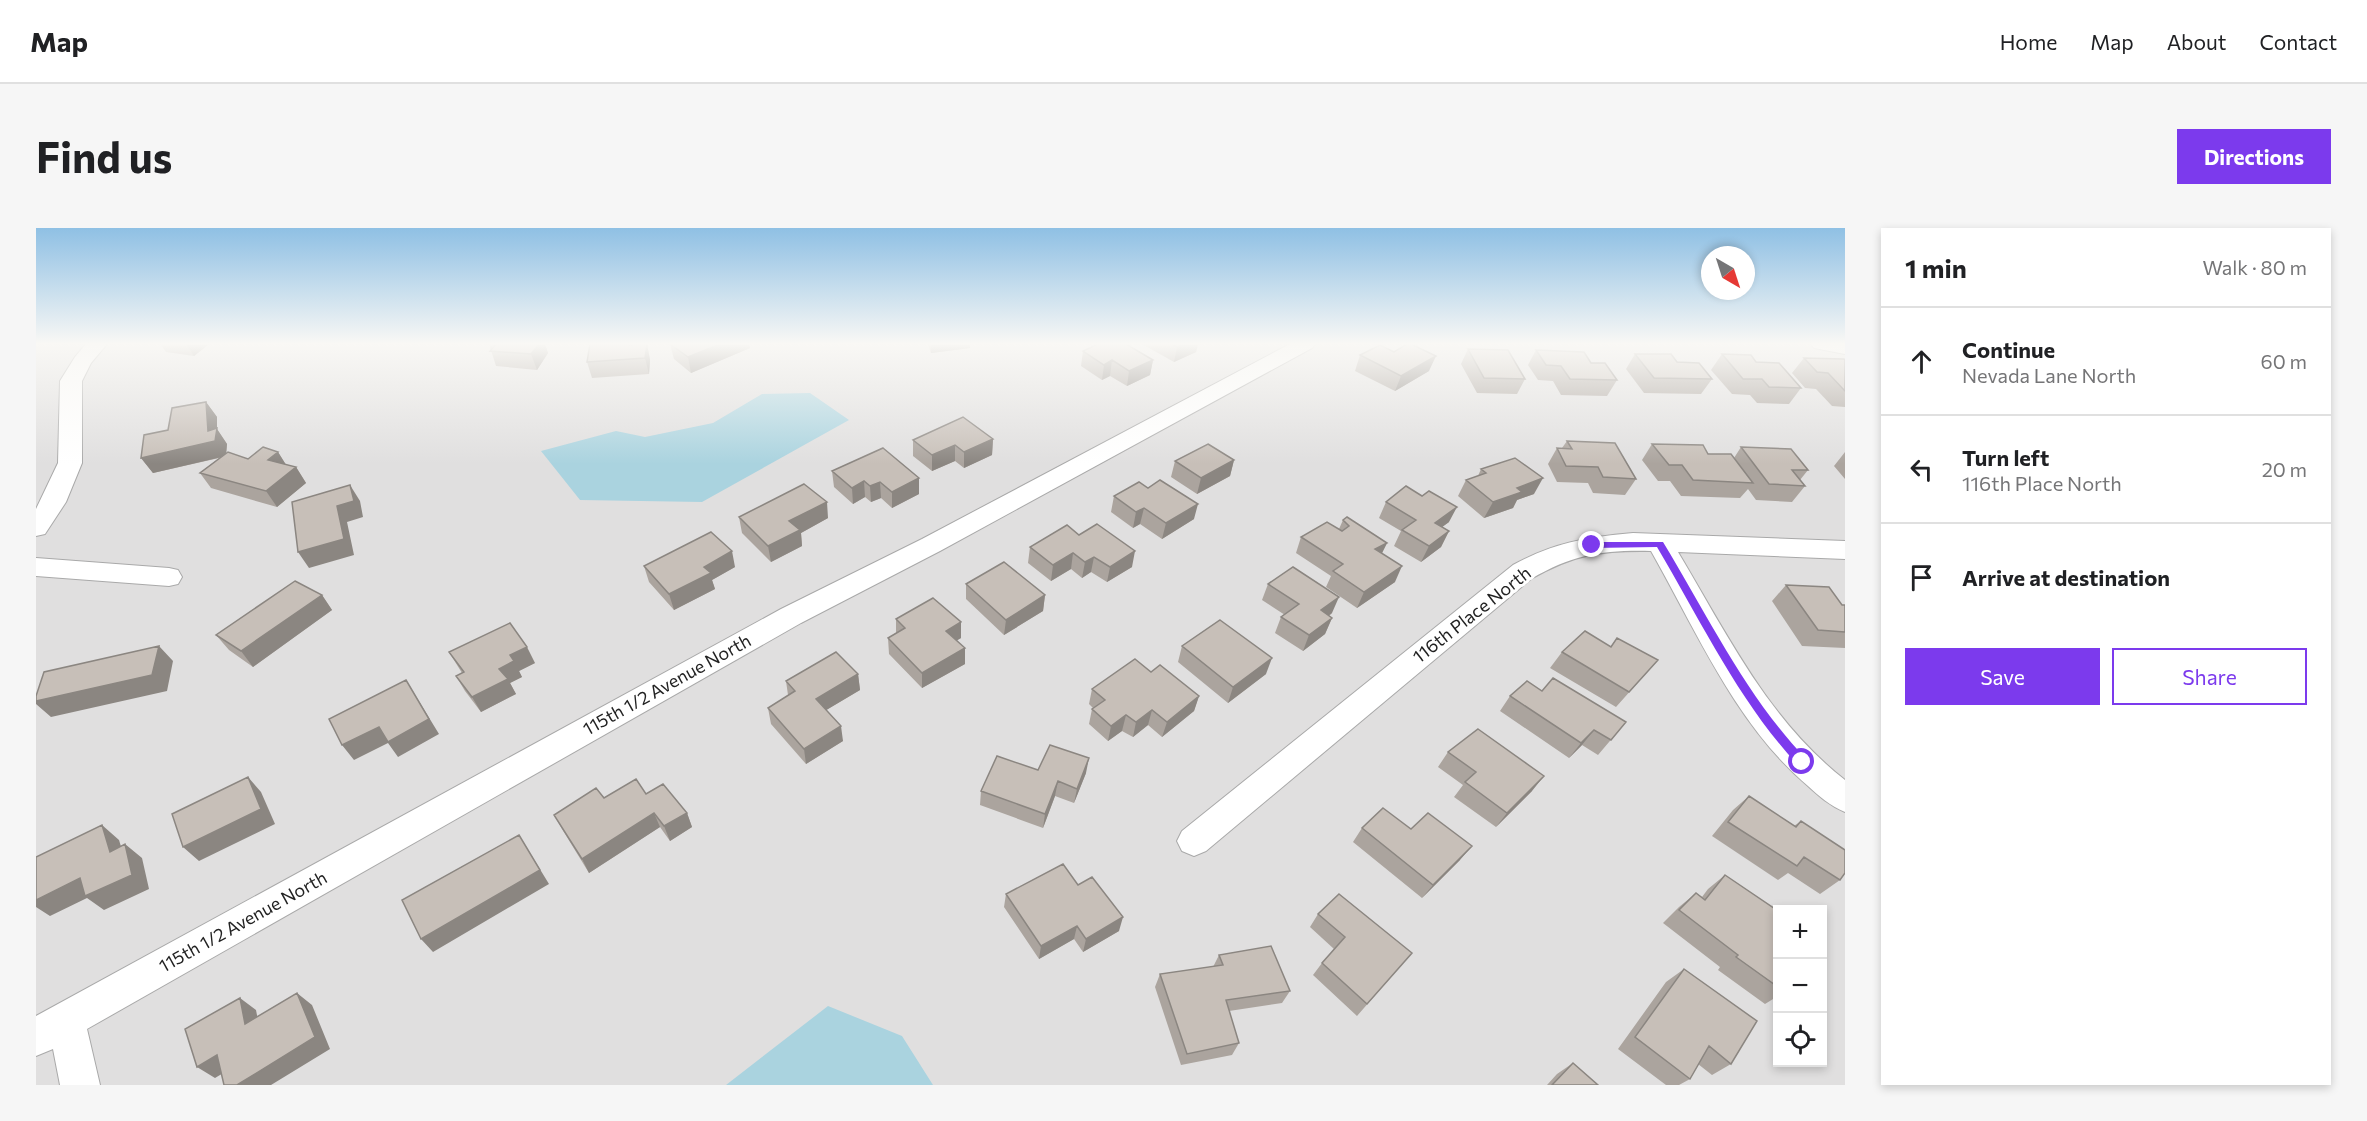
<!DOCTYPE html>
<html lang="en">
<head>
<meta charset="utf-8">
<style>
	body { margin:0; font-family:Commissioner,sans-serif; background:#f6f6f6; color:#202124 }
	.controls { position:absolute; right:18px; bottom:18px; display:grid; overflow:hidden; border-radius:0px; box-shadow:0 3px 9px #0003 }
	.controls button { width:54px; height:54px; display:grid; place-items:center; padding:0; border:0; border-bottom:2px solid #e0e0e0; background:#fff; color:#202124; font:30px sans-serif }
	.compass { position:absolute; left:1665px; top:18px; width:54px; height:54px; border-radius:50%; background:#fff; box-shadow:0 3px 9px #0003; rotate:141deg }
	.stop { position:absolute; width:18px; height:18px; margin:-14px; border:4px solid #7c3aed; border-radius:50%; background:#fff }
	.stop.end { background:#7c3aed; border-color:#fff; box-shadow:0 2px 6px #0008 }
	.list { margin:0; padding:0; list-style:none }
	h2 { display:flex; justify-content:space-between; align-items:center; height:78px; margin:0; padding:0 24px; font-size:26px }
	h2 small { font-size:20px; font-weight:400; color:#757577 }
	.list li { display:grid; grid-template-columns:39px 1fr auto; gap:18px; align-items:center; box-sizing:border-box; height:108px; padding:0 24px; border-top:2px solid #e0e0e0 }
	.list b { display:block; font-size:22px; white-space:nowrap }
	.list p { margin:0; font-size:20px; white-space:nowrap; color:#757577 }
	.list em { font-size:20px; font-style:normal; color:#757577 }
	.actions { display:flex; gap:12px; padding:18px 24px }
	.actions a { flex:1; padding:14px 0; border:2px solid #7c3aed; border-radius:0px; text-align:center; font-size:21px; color:#7c3aed }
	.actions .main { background:#7c3aed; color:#fff }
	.icon { flex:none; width:33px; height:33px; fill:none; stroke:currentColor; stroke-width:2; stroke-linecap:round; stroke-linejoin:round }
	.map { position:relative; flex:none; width:1809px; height:857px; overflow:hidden; border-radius:0px }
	header { display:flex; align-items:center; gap:36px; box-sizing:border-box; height:84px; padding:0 30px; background:#fff; border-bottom:2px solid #e0e0e0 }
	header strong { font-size:28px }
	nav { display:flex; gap:33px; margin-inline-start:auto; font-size:21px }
	.intro { display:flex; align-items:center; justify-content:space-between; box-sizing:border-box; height:144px; padding:0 36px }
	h1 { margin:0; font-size:42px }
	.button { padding:15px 27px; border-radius:0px; background:#7c3aed; color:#fff; font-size:21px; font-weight:700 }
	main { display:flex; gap:36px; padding:0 36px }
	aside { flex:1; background:#fff; border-radius:0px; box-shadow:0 3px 9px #0003 }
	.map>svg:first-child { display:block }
</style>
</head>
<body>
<header>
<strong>Map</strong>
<nav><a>Home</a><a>Map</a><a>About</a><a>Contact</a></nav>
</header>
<div class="intro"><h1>Find us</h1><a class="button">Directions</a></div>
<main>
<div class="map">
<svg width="1809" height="857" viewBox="0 0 1809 857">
	<rect width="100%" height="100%" fill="#f2efe9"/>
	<path fill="#e0dfdf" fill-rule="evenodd" d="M0,116H1809V857H0ZM1742,682H1786V834H1742Z"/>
	<path fill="#aad3df" d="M774,165L813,192L666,274L544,272L505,223L580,203L609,209L677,195L726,166Z
		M792,778L866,808L897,857H690Z"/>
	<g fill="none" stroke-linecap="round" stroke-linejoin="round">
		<g stroke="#a9a9a9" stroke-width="2">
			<path id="minor" d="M50,116H71L55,135L46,153V235L30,274L9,306L0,308V281L22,235L24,153L39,129Z
				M1254,116H1279L1276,120L904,323L765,395L51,801L64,857H24L17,821L0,828V788L745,381L886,311Z
				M1775,116H1809V126L1778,120Z
				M1597,305L1809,313V331L1642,324C1691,406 1732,492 1809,552V584C1794,578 1783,568 1772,558C1700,497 1661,404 1615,323C1567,322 1538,326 1495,351L1170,623L1158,628L1146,623L1141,613L1146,603L1477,337C1517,315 1551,309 1597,305Z
				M0,330L133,340L142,342L146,349L142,356L133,358L0,348Z"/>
		</g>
		<use href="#minor" fill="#fff" fill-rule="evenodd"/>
	</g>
	<path fill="#aba49e" d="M124,116H173L158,128L130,124Z
		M453,116H509L512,125L501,142L460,138Z
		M554,116H596V117L611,116L614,132L613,146L556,150L551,134Z
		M634,116L714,120L655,145L638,131Z
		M892,116H934V120L895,125Z
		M1106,116H1162L1160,124L1138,134Z
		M1432,121L1489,151L1481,166L1441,165L1425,136Z
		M1500,122L1555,135L1581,152L1571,168L1525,167L1517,153L1502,152L1492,137Z
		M1047,123L1117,132L1114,147L1091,158L1074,148L1066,152L1045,138Z
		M1358,124L1393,143L1359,163L1319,143L1324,127Z
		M1599,126L1641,134L1676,151L1665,166L1608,165L1590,141Z
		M1686,126L1720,134L1765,160L1753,176L1721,175L1714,167L1696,166L1675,142Z
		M1768,130L1809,132V179L1796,178L1780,161L1769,160L1756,145Z
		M170,174L181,189V201L191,216L190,225L212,231L242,224L250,237L260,239L270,255L241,279L175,260L164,245L183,230L117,245L105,230L132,202Z
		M957,211L956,227L928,240L919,233L896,243L877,228V212Z
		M1531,213L1600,251L1589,267L1557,265L1552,255L1521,254L1512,236L1521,220H1526Z
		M1616,216L1698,230L1705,219L1772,242L1764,252L1769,258L1756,274L1720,272L1712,261L1704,270L1645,268L1634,253H1622L1606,232Z
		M847,220L883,266L856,280L845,270L835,274L829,269L817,276L798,259L796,243Z
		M1809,224V251L1798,238Z
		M1198,232L1194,248L1161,266L1135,249L1139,233Z
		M1445,241L1498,266L1481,272L1477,280L1448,290L1422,268L1430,252L1442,248Z
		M1078,268L1158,291L1126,311L1104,296L1097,300L1075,284Z
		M1350,274L1413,294L1406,299L1413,303L1405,319L1385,334L1358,318L1365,303L1343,290Z
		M703,289L792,290L765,305L766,318L735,334L706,305Z
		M1307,292L1351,315L1346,325L1359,354L1321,380L1290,359L1295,348L1260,325L1265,309L1303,301Z
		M1043,307L1096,339L1071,354L1055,344L1046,350L1035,341L1015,353L992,335L994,319Z
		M608,338L699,339L676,352L679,361L638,382L613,354Z
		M930,356L1009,367L1007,383L968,407L930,371Z
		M1232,356L1296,385L1293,388L1296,390L1289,406L1267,423L1239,405L1245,389L1249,387L1226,372Z
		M1750,357L1806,377H1809V420L1766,418L1736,373Z
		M286,367L296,382L217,439L193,422L180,407Z
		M860,391L925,410L921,412L929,436L886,460L853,426L852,410L860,405Z
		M1581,410L1622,432L1580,479L1514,440L1526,424L1575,418Z
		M1146,418L1230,446L1192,475L1142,434Z
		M413,424L499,435L483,443L486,449L474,455L480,466L445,484L429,463L420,448L426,445Z
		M1115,444L1163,468L1158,483L1126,509L1112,497L1097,509L1086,503L1072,513L1053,496L1056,481L1057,480L1053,476L1056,461Z
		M822,446L824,462L790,482L807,513L770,536L735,496L732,480L752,467L750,453Z
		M1506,463L1590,494L1562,527L1546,517L1533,530L1464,483L1474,468Z
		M1412,524L1496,563L1460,599L1418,569L1427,557L1402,539Z
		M1002,542L1050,545L1038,575L1019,568L1007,600L944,577L945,563Z
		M610,566L651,585L656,599L634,613L624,599L553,645L526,601L518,587L568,570Z
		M1713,568L1758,598L1765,593L1804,652L1784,666L1752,645L1742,652L1676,608L1697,582Z
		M1326,600L1424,632L1386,670L1317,614Z
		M1689,647L1742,683V768L1729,776L1682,742L1684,739L1627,695L1643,679L1660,665L1666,669L1672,661Z
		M1042,657L1083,703L1047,724L1038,711L1003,731L968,679L970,666Z
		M1282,686L1376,725L1321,788L1277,747L1286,735L1298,721L1274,699Z
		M1183,727L1254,763L1246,775L1193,783L1203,815L1196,827L1145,837L1119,759L1124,746L1177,739Z
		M1648,741L1695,836L1676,847L1662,836L1654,851L1643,857H1630L1582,821L1630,754Z
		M1537,835L1562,857H1511L1521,846Z"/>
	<path fill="#8b8681" d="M150,116H173L158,128Z
		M495,116H509L512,125L501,142L495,126Z
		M611,116L614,132L613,146L609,130Z
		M684,116H713L714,120L655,145L652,129Z
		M895,116H934V120L895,125Z
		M1147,116H1162L1160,124L1138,134L1141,119Z
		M1400,128L1393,143L1359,163L1365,148Z
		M1076,132L1074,148L1066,152L1068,137Z
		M1117,132L1114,147L1091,158L1093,143Z
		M170,174L181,189V201L191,216L190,228L117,245L105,230L172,203Z
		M957,211L956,227L928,240V224Z
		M919,217V233L896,243V227Z
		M242,224L252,240L232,232Z
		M1198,232L1194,248L1161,266L1165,250Z
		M260,239L270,255L241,279L230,263Z
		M883,250V266L856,280V264Z
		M1507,250L1498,266L1481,272L1477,280L1448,290L1457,274L1481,260Z
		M828,253L829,269L817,276L816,260Z
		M844,254L845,270L835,274L834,258Z
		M314,257L324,273L327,289L311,294L318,327L273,340L262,324Z
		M791,274L792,290L765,305L766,318L735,334L732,318L753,293Z
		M1162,276L1158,291L1126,311L1130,295Z
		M1421,279L1413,294L1391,310L1399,295Z
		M1108,280L1104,296L1097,300L1100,284Z
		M1413,303L1405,319L1385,334L1393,318Z
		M1351,315L1343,331L1339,321Z
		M696,323L699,339L676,352L679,361L638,382L633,366L668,339Z
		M1099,323L1096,339L1071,354L1074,339Z
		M1037,325L1035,341L1015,353L1017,337Z
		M1058,329L1055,344L1046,350L1049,334Z
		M1366,338L1359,354L1321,380L1328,364Z
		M286,367L296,382L217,439L205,423Z
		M1009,367L1007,383L968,407L970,392Z
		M1303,369L1296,385L1278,398L1285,382Z
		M1296,390L1289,406L1267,423L1273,407Z
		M925,394V410L910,419V403Z
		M123,418L137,433L131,463L15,489L0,476V473Z
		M491,419L499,435L483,443L486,449L474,455L480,466L445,484L436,469L474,427Z
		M929,420V436L886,460V445Z
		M1236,430L1230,446L1192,475L1197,459Z
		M822,446L824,462L782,487L780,471Z
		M370,452L403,506L362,529L352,515L318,532L306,517Z
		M1163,468L1158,483L1126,509L1131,494Z
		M1116,482L1112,497L1097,509L1100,494Z
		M1090,487L1086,503L1072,513L1075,498Z
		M805,498L807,513L770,536L768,521Z
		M1558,502L1546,517L1533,530L1545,515Z
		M1053,530L1050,545L1038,575L1041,561Z
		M1508,548L1496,563L1460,599L1471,585Z
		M212,549L225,564L239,596L163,633L147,619Z
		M1022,553L1019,568L1007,600L1009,586Z
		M618,585L624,599L553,645L546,631Z
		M651,585L656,599L634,613L628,598Z
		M66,597L83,612L91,638L74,624Z
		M483,607L513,656L397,724L385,711Z
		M89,616L106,630L113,661L68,682L51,670L14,688L0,679V672Z
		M1436,618L1424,632L1386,670L1397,657Z
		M1087,689L1083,703L1047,724L1050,711Z
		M1041,698L1038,711L1003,731L1005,718Z
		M261,765L276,777L294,821L235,857H201Z
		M204,770L220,782L225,808L209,796Z
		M181,827L199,838L179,850L161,839Z"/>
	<path fill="#c7bfb8" stroke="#8b8681" stroke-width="1.5" d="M460,116H503L495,126L454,123Z
		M554,116H593V117L611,116L609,130L551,134Z
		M634,116H684L652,129Z
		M1062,116H1090L1117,132L1093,143L1076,132L1068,137L1047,123Z
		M1136,116H1147L1141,119Z
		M1371,116H1375L1400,128L1365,148L1324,127L1344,117L1358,124Z
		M1432,121L1472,122L1489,151L1448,150Z
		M1500,122L1548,124L1555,135H1569L1581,152L1534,151L1525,138L1510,137Z
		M1599,126H1635L1641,134L1663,135L1676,151L1618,150Z
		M1686,126L1715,127L1720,134L1743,135L1765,160L1733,159L1726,151H1707Z
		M1768,130L1808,131L1809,132V163L1792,145L1781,144Z
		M170,174L172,203L181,200L179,213L105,230L108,207L132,202L136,180Z
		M927,189L957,211L928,224L919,217L896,227L877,212Z
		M1531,213L1579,215L1600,251L1567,249L1562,239L1530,238L1521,220L1536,221Z
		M1172,216L1198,232L1165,250L1139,233Z
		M1616,216L1667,217L1672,226H1695L1717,255L1657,252L1646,237H1633Z
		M227,219L242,224L232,232L260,239L230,263L164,245L192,224L212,231Z
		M1705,219L1755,221L1772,242H1756L1769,258L1733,256Z
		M847,220L883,250L856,264L844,254L834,258L828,253L816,260L796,243Z
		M1479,230L1507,250L1481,260L1486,264L1457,274L1430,252L1450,245L1445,241Z
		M1124,252L1162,276L1130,295L1108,280L1100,284L1078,268L1103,254L1112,260Z
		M768,256L791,274L753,293L764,302L732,318L703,289Z
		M314,257L318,273L301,278L308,311L262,324L256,274Z
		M1370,258L1386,268L1393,263L1421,279L1399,295L1413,303L1393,318L1366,302L1380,292L1350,274Z
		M1311,289L1351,315L1339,321L1366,338L1328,364L1297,343L1307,336L1265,309L1291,294L1306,303L1313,298L1307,292Z
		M1061,296L1099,323L1074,339L1058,329L1049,334L1037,325L1017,337L994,319L1031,297L1043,307Z
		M675,304L696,323L668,339L675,345L633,366L608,338Z
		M968,334L1009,367L970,392L930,356Z
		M1257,339L1303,369L1285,382L1296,390L1273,407L1245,389L1263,376L1232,356Z
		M259,353L286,367L205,423L180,407Z
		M1750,357L1793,359L1806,377H1809V404L1782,402Z
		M897,370L925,394L910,403L929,420L886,445L852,410L869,400L860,391Z
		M1184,392L1236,430L1197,459L1146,418Z
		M474,395L491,419L474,427L478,433L463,441L472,451L436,469L420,448L428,444L413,424Z
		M1549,403L1575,419L1581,410L1622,432L1593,464L1526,424Z
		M123,418L116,447L0,473V468L8,444Z
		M800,424L822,446L780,471L805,498L768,521L732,480L759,463L750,453Z
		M1099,431L1115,444L1124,437L1163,468L1131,494L1116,482L1100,494L1090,487L1075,498L1056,481L1069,472L1056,461Z
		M1517,450L1590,494L1575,512L1558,502L1545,515L1474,468L1491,453L1506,463Z
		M370,452L393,491L352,514L343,499L306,517L293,491Z
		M1442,501L1508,548L1471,585L1429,554L1440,544L1412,524Z
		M1014,517L1053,530L1041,561L1022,553L1009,586L945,563L961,528L1002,542Z
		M212,549L225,581L147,619L136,586Z
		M600,551L610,566L627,556L651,585L628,598L618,585L546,631L518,587L560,560L568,570Z
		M1713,568L1760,599L1765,593L1809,622V645L1804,652L1768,629L1761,638L1692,594Z
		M1347,580L1375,601L1392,585L1436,618L1397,657L1326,600Z
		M66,597L74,624L89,616L96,647L49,668L44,650L0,672V629Z
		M483,607L504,642L385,711L366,672Z
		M1027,636L1042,657L1056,649L1087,689L1050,711L1041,698L1005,718L970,666Z
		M1689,647L1742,683V759L1700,729L1702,727L1643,682L1660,665L1669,672Z
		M1303,666L1376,725L1331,776L1286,735L1309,709L1282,686Z
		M1235,718L1254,763L1190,772L1203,815L1151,826L1124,746L1187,737L1183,727Z
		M1648,741L1721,793L1695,836L1673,818L1654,851L1599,809Z
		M261,765L279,809L201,857H188L181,827L161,839L149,801L204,770L209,796Z
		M1537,835L1562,857H1516Z"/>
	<linearGradient id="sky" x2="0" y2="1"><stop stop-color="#8fc0e4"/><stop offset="0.49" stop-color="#f9f8f5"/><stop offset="1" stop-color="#f9f8f5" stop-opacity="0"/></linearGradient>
	<rect width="1809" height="236" fill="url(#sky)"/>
	<path fill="#7c3aed" d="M1627,314C1672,388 1710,468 1770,531V537H1762C1703,474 1665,393 1621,319L1556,320L1552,317L1556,314Z"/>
	<g text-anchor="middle" stroke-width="6" stroke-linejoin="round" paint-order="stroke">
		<g font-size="18" fill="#222" stroke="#fff">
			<text transform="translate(1436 387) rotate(-38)" y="6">116th Place North</text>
			<text transform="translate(631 457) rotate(-29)" y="6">115th 1/2 Avenue North</text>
			<text transform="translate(207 694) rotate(-29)" y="6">115th 1/2 Avenue North</text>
		</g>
	</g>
</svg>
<div class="controls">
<button>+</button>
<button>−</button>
<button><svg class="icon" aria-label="locate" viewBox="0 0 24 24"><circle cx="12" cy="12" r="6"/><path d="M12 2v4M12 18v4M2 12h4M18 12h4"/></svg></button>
</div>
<svg class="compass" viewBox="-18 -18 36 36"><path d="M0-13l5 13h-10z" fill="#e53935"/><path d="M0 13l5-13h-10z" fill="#757577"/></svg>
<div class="stop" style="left:1766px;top:534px"></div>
<div class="stop end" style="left:1556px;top:317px"></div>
</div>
<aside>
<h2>1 min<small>Walk · 80 m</small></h2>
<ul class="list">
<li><svg class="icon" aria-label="ahead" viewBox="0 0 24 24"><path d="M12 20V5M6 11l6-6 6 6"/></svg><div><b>Continue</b><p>Nevada Lane North</p></div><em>60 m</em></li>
<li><svg class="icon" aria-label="left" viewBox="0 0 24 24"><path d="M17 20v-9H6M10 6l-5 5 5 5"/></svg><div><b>Turn left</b><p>116th Place North</p></div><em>20 m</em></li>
<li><svg class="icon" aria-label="arrive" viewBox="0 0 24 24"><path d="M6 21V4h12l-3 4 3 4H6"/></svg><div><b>Arrive at destination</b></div></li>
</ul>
<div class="actions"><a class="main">Save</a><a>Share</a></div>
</aside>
</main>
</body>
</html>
